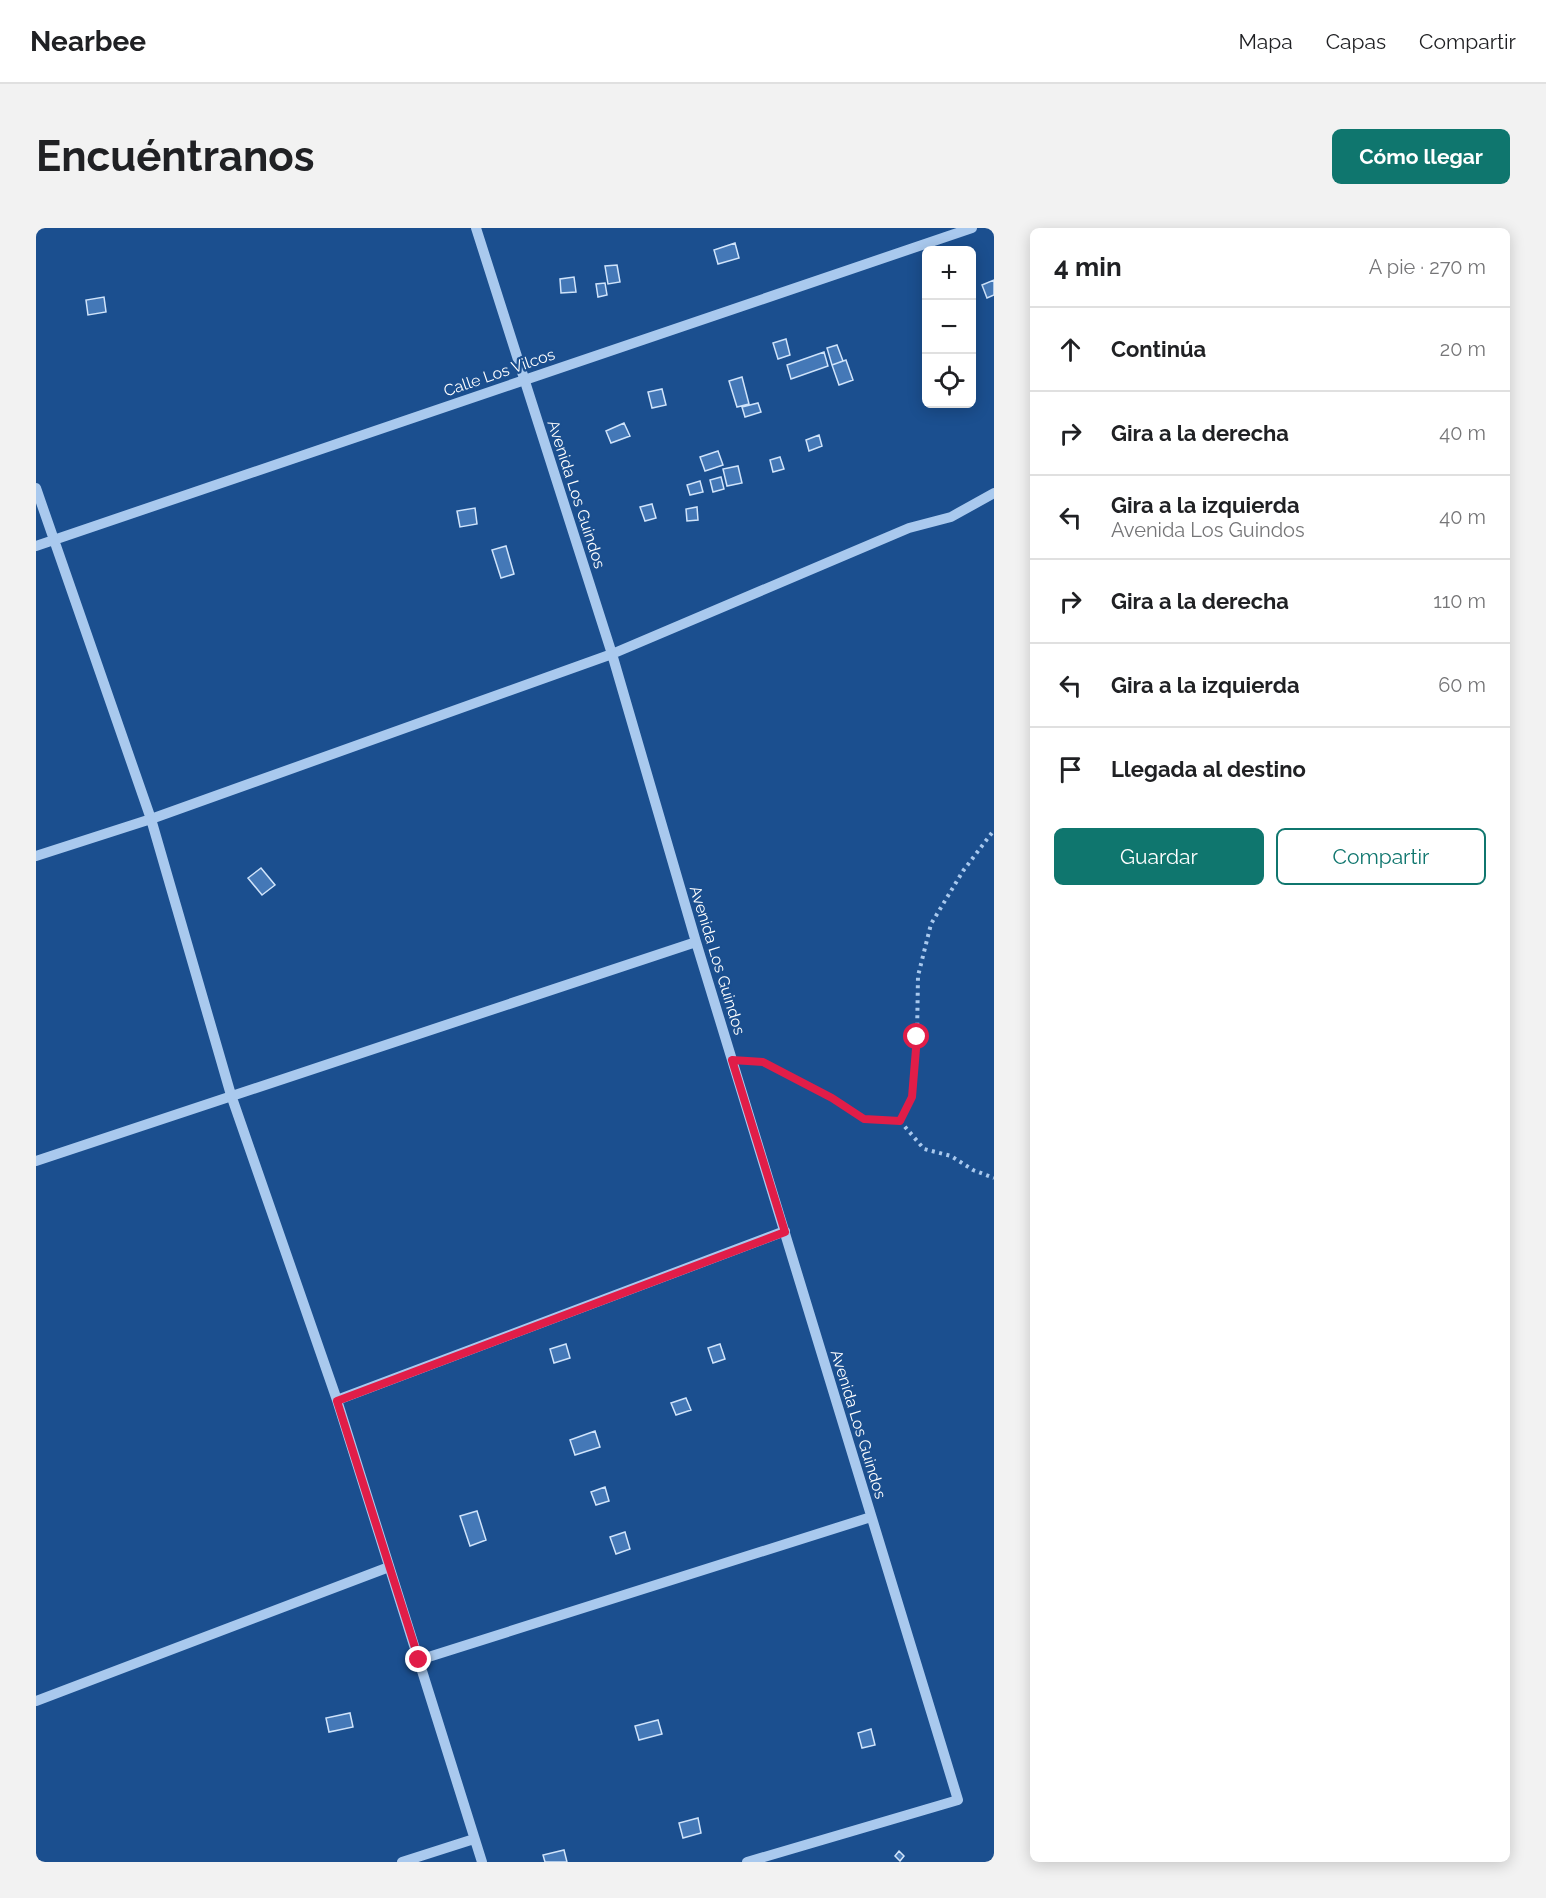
<!DOCTYPE html>
<html lang="es">
<head>
<meta charset="utf-8">
<style>
	body { margin:0; font-family:Raleway,sans-serif; background:#f2f2f2; color:#202124 }
	.controls { position:absolute; right:18px; top:18px; display:grid; overflow:hidden; border-radius:9px; box-shadow:0 3px 15px #0003 }
	.controls button { width:54px; height:54px; display:grid; place-items:center; padding:0; border:0; border-bottom:2px solid #e0e0e0; background:#fff; color:#202124; font:30px sans-serif }
	.stop { position:absolute; width:18px; height:18px; margin:-14px; border:4px solid #e11d48; border-radius:50%; background:#fff }
	.stop.end { background:#e11d48; border-color:#fff; box-shadow:0 2px 6px #0008 }
	.list { margin:0; padding:0; list-style:none }
	h2 { display:flex; justify-content:space-between; align-items:center; height:78px; margin:0; padding:0 24px; font-size:26px }
	h2 small { font-size:20px; font-weight:400; color:#757577 }
	.list li { display:grid; grid-template-columns:39px 1fr auto; gap:18px; align-items:center; box-sizing:border-box; height:84px; padding:0 24px; border-top:2px solid #e0e0e0 }
	.list b { display:block; font-size:22px; white-space:nowrap }
	.list p { margin:0; font-size:20px; white-space:nowrap; color:#757577 }
	.list em { font-size:20px; font-style:normal; color:#757577 }
	.actions { display:flex; gap:12px; padding:18px 24px }
	.actions a { flex:1; padding:14px 0; border:2px solid #0f766e; border-radius:9px; text-align:center; font-size:21px; color:#0f766e }
	.actions .main { background:#0f766e; color:#fff }
	.icon { flex:none; width:33px; height:33px; fill:none; stroke:currentColor; stroke-width:2; stroke-linecap:round; stroke-linejoin:round }
	.map { position:relative; flex:none; width:958px; height:1634px; overflow:hidden; border-radius:9px }
	header { display:flex; align-items:center; gap:36px; box-sizing:border-box; height:84px; padding:0 30px; background:#fff; border-bottom:2px solid #e0e0e0 }
	header strong { font-size:28px }
	nav { display:flex; gap:33px; margin-inline-start:auto; font-size:21px }
	.intro { display:flex; align-items:center; justify-content:space-between; box-sizing:border-box; height:144px; padding:0 36px }
	h1 { margin:0; font-size:42px }
	.button { padding:15px 27px; border-radius:9px; background:#0f766e; color:#fff; font-size:21px; font-weight:700 }
	main { display:flex; gap:36px; padding:0 36px }
	aside { flex:1; background:#fff; border-radius:9px; box-shadow:0 3px 15px #0003 }
	.map>svg:first-child { display:block }
</style>
</head>
<body>
<header>
<strong>Nearbee</strong>
<nav><a>Mapa</a><a>Capas</a><a>Compartir</a></nav>
</header>
<div class="intro"><h1>Encuéntranos</h1><a class="button">Cómo llegar</a></div>
<main>
<div class="map">
<svg width="958" height="1634" viewBox="0 0 958 1634">
	<rect width="100%" height="100%" fill="#1b4f8f"/>
	<path fill="#4478b7" stroke="#cfe3fa" stroke-width="1.5" d="M699,15L703,30L682,36L678,22Z
		M581,37L584,54L572,56L569,38Z
		M538,49L540,64L525,65L524,51Z
		M958,52V67L951,70L946,57Z
		M569,55L571,67L562,69L560,56Z
		M68,69L70,84L52,87L50,72Z
		M750,111L754,127L742,131L737,115Z
		M801,117L807,133L796,137L791,120Z
		M788,124L792,138L755,151L751,137Z
		M810,132L817,152L803,157L796,137Z
		M706,149L713,176L701,179L693,153Z
		M626,161L630,177L616,180L612,164Z
		M722,175L725,184L709,189L706,179Z
		M588,195L594,208L575,215L570,203Z
		M783,207L786,218L773,223L770,212Z
		M682,223L687,237L669,243L664,229Z
		M744,229L748,241L737,244L734,232Z
		M702,238L706,255L691,258L687,241Z
		M685,249L688,261L677,264L674,252Z
		M664,253L667,264L654,267L651,257Z
		M616,276L620,290L609,293L604,279Z
		M661,279L662,292L651,293L650,281Z
		M439,280L441,296L424,299L421,283Z
		M470,318L478,346L465,350L456,322Z
		M225,640L239,657L226,667L212,650Z
		M530,1116L534,1130L518,1135L514,1121Z
		M684,1116L689,1131L677,1135L672,1120Z
		M650,1170L655,1182L640,1187L635,1175Z
		M559,1203L564,1219L539,1227L534,1212Z
		M569,1259L573,1273L560,1277L555,1264Z
		M441,1283L450,1312L434,1318L424,1288Z
		M589,1304L594,1321L580,1326L574,1309Z
		M314,1485L317,1499L293,1504L290,1490Z
		M622,1492L626,1506L603,1512L599,1498Z
		M835,1501L839,1517L826,1520L822,1505Z
		M662,1590L665,1605L647,1610L643,1595Z
		M528,1622L531,1634H509L507,1627Z
		M863,1623L868,1628L864,1633L859,1628Z"/>
	<g fill="none" stroke-linecap="round" stroke-linejoin="round">
		<path stroke="#a9c9ee" stroke-width="4" stroke-dasharray="3 4.5" stroke-linecap="butt" d="M715,833L727,834L796,870L828,891L864,893L876,869L881,809L882,748L895,696L927,643L958,602
			M864,893L888,921L915,928L937,942L958,950"/>
		<path stroke="#a9c9ee" stroke-width="10" d="M440,0L576,426L660,714L922,1572L711,1634
			M0,260L115,591L195,867L301,1172L446,1634
			M0,318L936,0
			M0,628L115,591L576,426L873,300L915,289L958,265
			M0,933L660,714
			M301,1172L749,1003
			M383,1432L835,1289
			M0,1473L353,1339
			M366,1634L438,1611"/>
	</g>
	<g fill="none" stroke-linecap="round" stroke-linejoin="round">
		<path stroke="#e11d48" stroke-width="8" d="M383,1432L301,1173L749,1004L696,832L727,834L796,870L828,891L864,893L876,869L881,809"/>
	</g>
	<g text-anchor="middle" stroke-width="4.5" stroke-linejoin="round" paint-order="stroke">
		<g font-size="16" fill="#fff" stroke="#1b4f8f">
			<text transform="translate(463 144) rotate(-19)" y="6">Calle Los Vilcos</text>
			<text transform="translate(541 266) rotate(72)" y="6">Avenida Los Guindos</text>
			<text transform="translate(682 732) rotate(73)" y="6">Avenida Los Guindos</text>
			<text transform="translate(823 1196) rotate(73)" y="6">Avenida Los Guindos</text>
		</g>
	</g>
</svg>
<div class="controls">
<button>+</button>
<button>−</button>
<button><svg class="icon" aria-label="locate" viewBox="0 0 24 24"><circle cx="12" cy="12" r="6"/><path d="M12 2v4M12 18v4M2 12h4M18 12h4"/></svg></button>
</div>
<div class="stop" style="left:881px;top:809px"></div>
<div class="stop end" style="left:383px;top:1432px"></div>
</div>
<aside>
<h2>4 min<small>A pie · 270 m</small></h2>
<ul class="list">
<li><svg class="icon" aria-label="ahead" viewBox="0 0 24 24"><path d="M12 20V5M6 11l6-6 6 6"/></svg><div><b>Continúa</b></div><em>20 m</em></li>
<li><svg class="icon" aria-label="right" viewBox="0 0 24 24"><path d="M7 20v-9h11M14 6l5 5-5 5"/></svg><div><b>Gira a la derecha</b></div><em>40 m</em></li>
<li><svg class="icon" aria-label="left" viewBox="0 0 24 24"><path d="M17 20v-9H6M10 6l-5 5 5 5"/></svg><div><b>Gira a la izquierda</b><p>Avenida Los Guindos</p></div><em>40 m</em></li>
<li><svg class="icon" aria-label="right" viewBox="0 0 24 24"><path d="M7 20v-9h11M14 6l5 5-5 5"/></svg><div><b>Gira a la derecha</b></div><em>110 m</em></li>
<li><svg class="icon" aria-label="left" viewBox="0 0 24 24"><path d="M17 20v-9H6M10 6l-5 5 5 5"/></svg><div><b>Gira a la izquierda</b></div><em>60 m</em></li>
<li><svg class="icon" aria-label="arrive" viewBox="0 0 24 24"><path d="M6 21V4h12l-3 4 3 4H6"/></svg><div><b>Llegada al destino</b></div></li>
</ul>
<div class="actions"><a class="main">Guardar</a><a>Compartir</a></div>
</aside>
</main>
</body>
</html>
